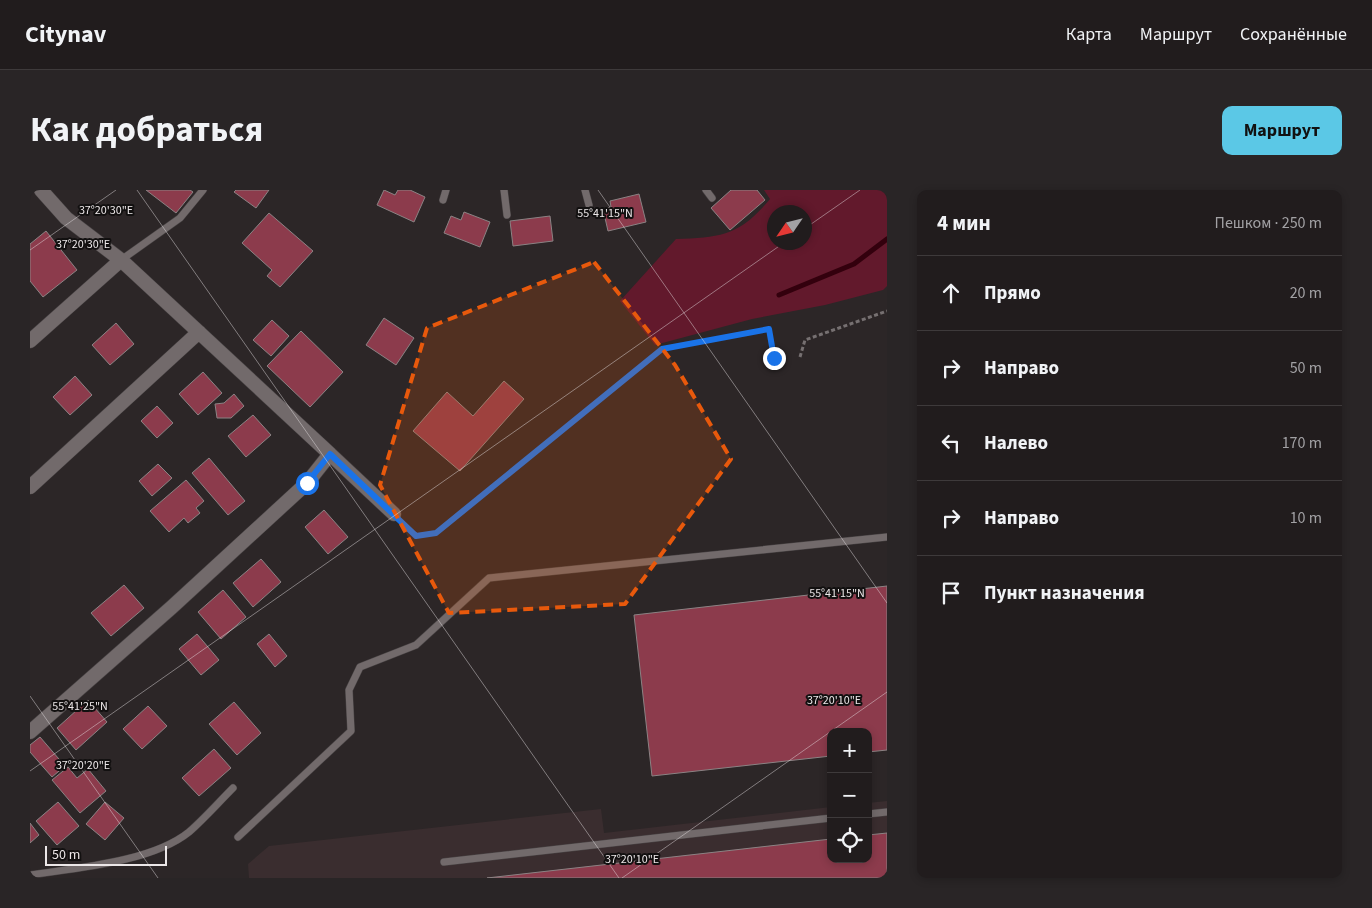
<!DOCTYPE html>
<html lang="ru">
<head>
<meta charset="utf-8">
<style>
	body { margin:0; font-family:"Source Sans 3",sans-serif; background:#292526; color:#f1f3f6 }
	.controls { position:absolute; right:15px; bottom:15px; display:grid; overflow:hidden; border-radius:10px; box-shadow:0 2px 8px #0003 }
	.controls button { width:45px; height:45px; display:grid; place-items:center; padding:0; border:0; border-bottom:1px solid #3e3a3b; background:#211c1d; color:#f1f3f6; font:25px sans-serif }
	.compass { position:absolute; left:737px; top:15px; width:45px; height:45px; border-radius:50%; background:#211c1d; box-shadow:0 2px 8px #0003; rotate:235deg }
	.scale { position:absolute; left:15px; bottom:12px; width:122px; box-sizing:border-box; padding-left:5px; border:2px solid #ece7e8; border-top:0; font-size:14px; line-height:18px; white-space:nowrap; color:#ece7e8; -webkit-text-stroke:4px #121010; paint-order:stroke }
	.stop { position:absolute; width:15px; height:15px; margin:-11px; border:4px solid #1a73e8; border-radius:50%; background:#fff }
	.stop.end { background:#1a73e8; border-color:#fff; box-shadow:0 1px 5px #0008 }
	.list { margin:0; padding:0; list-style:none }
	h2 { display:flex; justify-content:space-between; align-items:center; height:65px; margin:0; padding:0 20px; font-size:21px }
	h2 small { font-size:16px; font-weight:400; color:#a2a1a4 }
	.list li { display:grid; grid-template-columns:32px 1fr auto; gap:15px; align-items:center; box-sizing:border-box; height:75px; padding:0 20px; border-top:1px solid #3e3a3b }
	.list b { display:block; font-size:19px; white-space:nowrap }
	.list em { font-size:16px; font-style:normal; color:#a2a1a4 }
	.icon { flex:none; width:28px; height:28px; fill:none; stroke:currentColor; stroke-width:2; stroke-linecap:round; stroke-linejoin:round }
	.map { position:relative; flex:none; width:857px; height:688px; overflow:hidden; border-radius:10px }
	header { display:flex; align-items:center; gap:30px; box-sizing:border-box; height:70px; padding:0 25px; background:#211c1d; border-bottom:1px solid #3e3a3b }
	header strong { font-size:24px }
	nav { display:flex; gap:28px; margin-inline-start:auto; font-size:18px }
	.intro { display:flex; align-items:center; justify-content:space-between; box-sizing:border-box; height:120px; padding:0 30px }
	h1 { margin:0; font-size:35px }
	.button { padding:12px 22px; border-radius:10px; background:#5bc8e6; color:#111; font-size:18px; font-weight:700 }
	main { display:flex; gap:30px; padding:0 30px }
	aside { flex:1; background:#211c1d; border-radius:10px; box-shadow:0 2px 8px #0003 }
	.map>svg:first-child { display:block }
</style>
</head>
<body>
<header>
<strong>Citynav</strong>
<nav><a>Карта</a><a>Маршрут</a><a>Сохранённые</a></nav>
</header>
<div class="intro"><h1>Как добраться</h1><a class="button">Маршрут</a></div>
<main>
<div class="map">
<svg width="857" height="688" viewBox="0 0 857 688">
	<rect width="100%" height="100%" fill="#2c2627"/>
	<path fill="#3a2d2f" d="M857,611V688H219L218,674L239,656L571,619L574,643L801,617V669H838V613Z"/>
	<path fill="#62192c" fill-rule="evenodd" d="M734,0H857V96L853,100L795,115L722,129L625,155L590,111L646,49C691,47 709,46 740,9ZM744,22H774V52H744Z"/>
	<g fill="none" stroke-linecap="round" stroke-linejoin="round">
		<path stroke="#33000d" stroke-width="5" d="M749,105L824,74L857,49"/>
	</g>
	<path fill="#8c3b4c" stroke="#8b8384" d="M116,0H160L163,2L146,23Z
		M206,0H239L226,18L204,2Z
		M354,0L365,5L368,0H380L395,7L384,32L347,15Z
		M701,0H727L735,10L700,40L681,18Z
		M609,4L616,32L578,41L573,19L581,17L580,11Z
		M434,22L460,32L450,57L414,43L421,26L431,30Z
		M239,23L283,61L250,97L237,86L242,80L212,53Z
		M520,26L523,51L483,56L480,31Z
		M16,41L47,80L13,107L0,91V54Z
		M354,128L384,148L366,175L336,155Z
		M242,130L259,146L241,166L223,150Z
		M86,133L104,154L80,175L62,155Z
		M271,141L313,182L280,217L237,176Z
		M173,182L192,203L168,225L149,204Z
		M45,186L62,205L40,225L23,207Z
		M474,191L494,209L430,281L383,241L417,202L443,226Z
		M204,204L214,216L201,228H187L185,214L194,213Z
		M127,216L143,233L127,248L111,231Z
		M223,225L241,245L216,267L198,246Z
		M179,268L215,311L198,325L162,283Z
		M128,274L142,288L122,306L109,291Z
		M156,290L174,311L166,318L170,323L158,333L154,328L139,342L120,321Z
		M294,320L318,347L298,364L275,337Z
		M231,369L251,392L223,417L203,393Z
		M94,395L114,418L81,446L61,423Z
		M857,396V560L838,562V542H801V566L622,586L604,425Z
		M193,400L216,427L191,449L168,422Z
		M167,444L189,470L171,485L149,459Z
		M239,444L257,466L245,477L227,454Z
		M58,510L77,532L46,560L27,538Z
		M204,512L231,543L207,565L179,534Z
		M118,516L137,536L112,559L93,539Z
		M10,547L35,576L22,587L0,562V555Z
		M184,559L201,578L169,606L152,588Z
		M38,577L47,588L58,579L76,601L50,623L22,590Z
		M28,612L49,636L27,655L6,631Z
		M75,612L94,628L75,650L56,634Z
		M0,633L9,645L0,653Z
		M857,643V688H457L801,649V669H838V645Z"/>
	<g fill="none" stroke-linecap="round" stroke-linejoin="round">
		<g stroke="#484344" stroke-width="8">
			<path id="service" d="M474,0L477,25
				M555,0L559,15
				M676,0L682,8
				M413,10L416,0
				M91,70L150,28L173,0
				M838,624L857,622
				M208,647L321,541L319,500L330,477L386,455L459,388L857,347
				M414,672L801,628
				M0,685C46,678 122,672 159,642C174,629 188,613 203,598"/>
		</g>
		<g stroke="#484344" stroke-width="15">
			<path id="minor" d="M0,151L91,70
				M300,264L364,324
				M0,297L169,142
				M0,542L142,417L277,293L300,264L91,70L36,28L11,0"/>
		</g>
		<path stroke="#767071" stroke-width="3" stroke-dasharray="4 2.5" stroke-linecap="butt" d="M770,167L775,150L857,121
			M374,334L387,346L405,343L632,159L739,139L744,168"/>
		<use href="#service" stroke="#726a6b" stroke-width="7"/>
		<use href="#minor" stroke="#726a6b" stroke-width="14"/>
	</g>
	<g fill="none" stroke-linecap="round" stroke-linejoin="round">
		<path stroke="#1a73e8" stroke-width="6" d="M277,293L300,264L386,346L406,343L632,159L739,139L744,168"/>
	</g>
	<path fill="#e8590c" fill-opacity="0.2" stroke="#e8590c" stroke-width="4" stroke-dasharray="10 6" stroke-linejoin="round" d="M564,72L645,175L701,269L595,414L419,423L350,295L397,138Z"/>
	<path fill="none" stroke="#ece7e8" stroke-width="1" stroke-opacity="0.45" d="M107,0L589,688M568,0L857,413M774,39L830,0M0,60L86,0M0,506L128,688M0,581L755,52M592,688L857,502"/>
	<g font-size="12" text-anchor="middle" fill="#ece7e8" stroke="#121010" stroke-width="4" stroke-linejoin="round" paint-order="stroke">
		<text x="76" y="24">37°20'30"E</text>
		<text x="575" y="27">55°41'15"N</text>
		<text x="53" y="58">37°20'30"E</text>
		<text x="807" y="407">55°41'15"N</text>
		<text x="804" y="514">37°20'10"E</text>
		<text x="50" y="520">55°41'25"N</text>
		<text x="53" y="579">37°20'20"E</text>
		<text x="602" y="673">37°20'10"E</text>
	</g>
</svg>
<div class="controls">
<button>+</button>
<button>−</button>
<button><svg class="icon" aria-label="locate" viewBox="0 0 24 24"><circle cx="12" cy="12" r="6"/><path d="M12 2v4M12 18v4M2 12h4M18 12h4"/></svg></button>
</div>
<svg class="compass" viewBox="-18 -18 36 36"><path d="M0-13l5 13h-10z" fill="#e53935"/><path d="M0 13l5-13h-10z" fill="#a2a1a4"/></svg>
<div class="scale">50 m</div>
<div class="stop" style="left:277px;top:293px"></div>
<div class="stop end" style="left:744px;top:168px"></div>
</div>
<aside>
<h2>4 мин<small>Пешком · 250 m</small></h2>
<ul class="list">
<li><svg class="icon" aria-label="ahead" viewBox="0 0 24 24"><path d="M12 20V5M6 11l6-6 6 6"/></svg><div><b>Прямо</b></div><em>20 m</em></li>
<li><svg class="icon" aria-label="right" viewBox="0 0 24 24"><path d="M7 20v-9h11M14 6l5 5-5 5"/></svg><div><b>Направо</b></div><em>50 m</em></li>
<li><svg class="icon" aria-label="left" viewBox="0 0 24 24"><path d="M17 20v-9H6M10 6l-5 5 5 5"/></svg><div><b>Налево</b></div><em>170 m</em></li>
<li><svg class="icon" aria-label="right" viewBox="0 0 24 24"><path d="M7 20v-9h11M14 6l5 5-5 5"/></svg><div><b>Направо</b></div><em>10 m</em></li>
<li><svg class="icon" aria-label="arrive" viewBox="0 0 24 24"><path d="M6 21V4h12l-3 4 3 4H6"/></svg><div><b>Пункт назначения</b></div></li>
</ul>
</aside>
</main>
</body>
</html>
